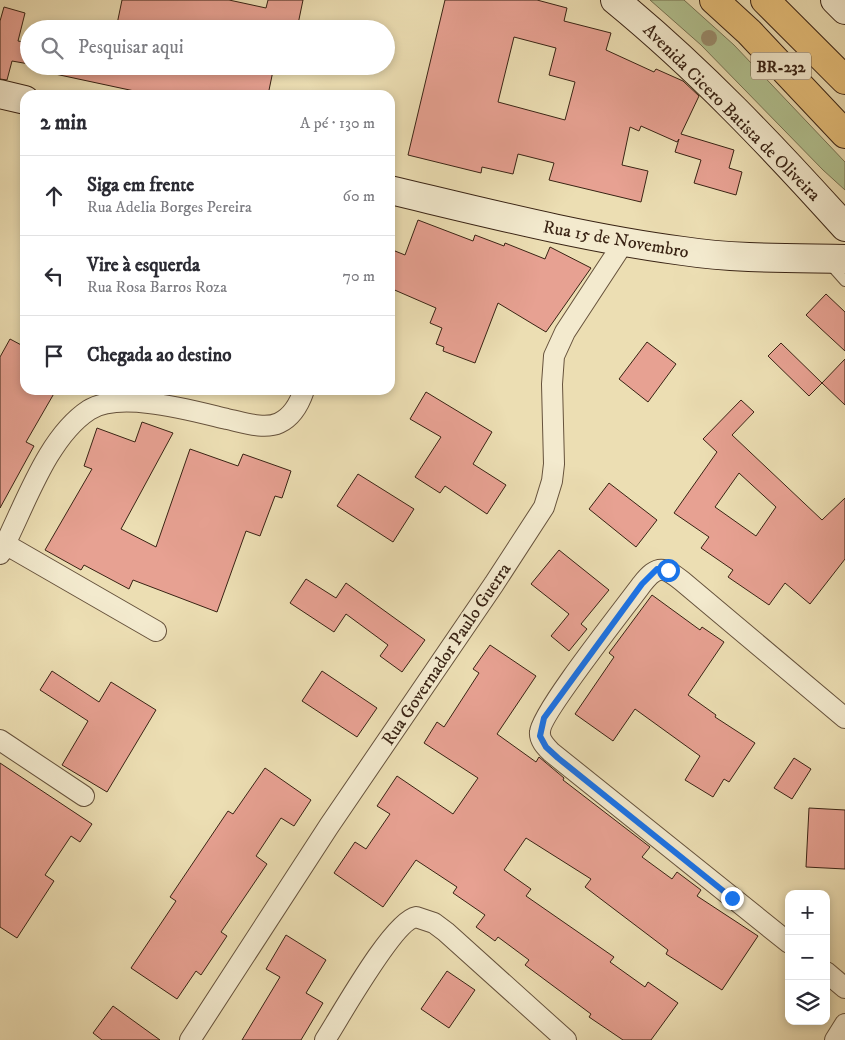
<!DOCTYPE html>
<html lang="pt">
<head>
<meta charset="utf-8">
<style>
	body { margin:0; font-family:"IM FELL DW Pica",serif; background:#f2f2f3; color:#2b2b33 }
	.controls { position:absolute; right:15px; bottom:15px; display:grid; overflow:hidden; border-radius:10px; box-shadow:0 2px 8px #0003 }
	.controls button { width:45px; height:45px; display:grid; place-items:center; padding:0; border:0; border-bottom:1px solid #e1e1e2; background:#fff; color:#2b2b33; font:25px sans-serif }
	.stop { position:absolute; width:15px; height:15px; margin:-11px; border:4px solid #1a73e8; border-radius:50%; background:#fff }
	.stop.end { background:#1a73e8; border-color:#fff; box-shadow:0 1px 5px #0008 }
	.list { margin:0; padding:0; list-style:none }
	h2 { display:flex; justify-content:space-between; align-items:center; height:65px; margin:0; padding:0 20px; font-size:21px }
	h2 small { font-size:16px; font-weight:400; color:#7c7c81 }
	.list li { display:grid; grid-template-columns:32px 1fr auto; gap:15px; align-items:center; box-sizing:border-box; height:80px; padding:0 20px; border-top:1px solid #e1e1e2 }
	.list b { display:block; font-size:19px; white-space:nowrap }
	.list p { margin:0; font-size:16px; white-space:nowrap; color:#7c7c81 }
	.list em { font-size:16px; font-style:normal; color:#7c7c81 }
	.icon { flex:none; width:28px; height:28px; fill:none; stroke:currentColor; stroke-width:2; stroke-linecap:round; stroke-linejoin:round }
	.map { position:relative; flex:none; width:845px; height:1040px; overflow:hidden }
	.search { position:absolute; background:#fff; box-shadow:0 2px 8px #0003; left:20px; top:20px; width:375px; height:55px; display:flex; align-items:center; gap:12px; box-sizing:border-box; padding:0 18px; border-radius:28px; color:#7c7c81; font-size:19px }
	.panel { position:absolute; background:#fff; box-shadow:0 2px 8px #0003; left:20px; top:90px; width:375px; height:305px; border-radius:15px }
	.map>svg:first-child { display:block }
</style>
</head>
<body>
<div class="map">
<svg width="845" height="1040" viewBox="0 0 845 1040">
	<rect width="100%" height="100%" fill="#ecdeb3"/>
	<filter id="stains"><feTurbulence type="fractalNoise" baseFrequency=".004" numOctaves="4"/><feColorMatrix values="0 0 0 0 .2 0 0 0 0 .09 0 0 0 0 .02 0 0 0 .5 -.17"/></filter>
	<radialGradient id="worn" r=".72"><stop offset=".6" stop-color="#630" stop-opacity="0"/><stop offset="1" stop-color="#630" stop-opacity=".3"/></radialGradient>
	<path fill="#b2c291" stroke="#767252" d="M650,0H684L734,45L845,162V190L823,170L701,45Z"/>
	<path fill="#e7a192" stroke="#392314" fill-rule="evenodd" d="M122,0H229L266,8L268,0H303L297,29H116Z
		M445,0H537L567,8L564,21L611,33L606,50L654,72L656,69L683,81L699,96L681,134L734,150L729,168L742,172L736,195L694,183L701,160L675,152L679,139L677,142L641,126L639,131L630,127L622,165L648,171L641,202L549,180L554,163L518,154L513,174L482,167L481,173L408,155ZM514,37L556,48L549,75L575,82L565,120L498,102Z
		M4,7L25,13L18,41L29,43V64L12,61L7,80L0,79V21Z
		M56,66H274L268,95H153L55,74Z
		M418,220L473,241L475,235L504,246L505,243L545,259L550,247L591,268L546,332L498,303L475,363L443,351L444,347L436,344L442,328L430,323L436,308L390,288V249L405,255Z
		M826,294L845,312V351L806,315Z
		M10,339L25,347V390H56L26,442L34,446L0,508V357Z
		M647,342L676,364L648,402L619,379Z
		M781,343L822,383L809,396L768,356Z
		M845,359V405L822,383Z
		M426,392L492,432L473,464L506,485L487,514L445,486L440,493L415,477L441,437L410,419Z
		M741,400L754,412L732,435L822,520L845,498V559L810,604L785,583L769,605L728,577L733,570L701,548L709,537L674,513L717,452L703,439ZM739,473L776,507L756,536L715,507Z
		M142,422L173,433L121,529L156,547L190,449L238,466L243,454L291,471L282,498L275,496L260,536L246,531L217,612L133,580L129,589L84,565L81,570L45,550L92,469L84,466L97,428L135,442Z
		M358,474L414,509L393,542L337,506Z
		M609,483L657,520L636,547L589,509Z
		M559,550L609,590L581,624L587,629L569,651L551,636L569,614L531,584Z
		M306,579L336,598L346,583L425,640L402,672L380,656L388,645L346,614L334,632L290,603Z
		M652,595L700,630L702,627L724,642L688,695L716,715L715,717L755,743L729,782L724,779L713,797L685,780L700,756L635,709L613,741L575,714L614,657L609,653Z
		M490,645L536,676L497,734L536,762L539,757L564,778L563,780L650,847L642,857L672,879L677,872L701,890L697,896L758,936L722,990L666,954L668,950L585,887L591,879L526,838L504,870L531,889L526,896L614,957L610,962L645,987L648,982L678,1003L651,1040H623L589,1017L591,1014L525,965L529,960L498,937L495,941L476,927L485,915L453,893L457,887L416,860L383,907L334,873L355,842L366,849L390,814L377,806L397,776L453,814L478,778L424,743L437,722L444,727L479,673L473,669Z
		M52,671L99,702L111,682L156,710L107,792L62,765L88,721L40,690Z
		M322,671L377,708L357,737L302,701Z
		M794,758L811,769L792,799L774,788Z
		M0,763L92,824L80,842L71,836L45,875L54,881L17,938L0,927Z
		M265,768L311,800L294,826L281,818L256,856L267,864L221,932L227,936L201,975L196,971L177,999L131,968L176,901L170,897L228,811L233,814Z
		M809,808L845,810V869L806,867Z
		M286,935L326,960L306,993L323,1003L301,1040H242L280,977L266,969Z
		M447,971L475,990L449,1028L421,1009Z
		M113,1006L160,1040H102L93,1033Z"/>
	<g fill="none" stroke-linecap="round" stroke-linejoin="round">
		<g stroke="#66523c" stroke-width="12">
			<path id="lane" d="M829,263L845,281"/>
		</g>
		<g stroke="#66523c" stroke-width="22">
			<path id="street" d="M5,544L156,631
				M0,554C24,509 46,438 89,410C120,390 193,411 227,419C242,422 264,430 279,423C292,417 300,402 304,390
				M0,740L84,796
				M789,943L551,752C546,747 539,740 540,732C540,714 626,606 642,584C658,564 664,567 682,581L845,718
				M826,972L845,988
				M190,1040L329,826L494,584L544,507L552,481L554,464L552,384L554,356L565,332L624,242
				M325,1040C340,1017 393,921 416,917L434,923L446,932L566,1040
				M835,1040L845,1024"/>
		</g>
		<g stroke="#392314" stroke-width="30">
			<path id="secondary" d="M615,0C698,68 773,147 845,227
				M835,0L845,10
				M0,94L25,100
				M390,190C487,213 584,238 683,251C736,259 791,258 845,259"/>
		</g>
		<g stroke="#392314" stroke-width="30">
			<path id="highway" d="M714,0L749,32L845,134
				M765,0L845,80"/>
		</g>
		<use href="#lane" stroke="#f3eace" stroke-width="10"/>
		<use href="#street" stroke="#f3eace" stroke-width="20"/>
		<use href="#secondary" stroke="#f3eace" stroke-width="28"/>
		<use href="#highway" stroke="#e6bf7a" stroke-width="28"/>
	</g>
	<circle fill="#9a8d6d" cx="709" cy="38" r="8"/>
	<g fill="none" stroke-linecap="round" stroke-linejoin="round">
		<path stroke="#1a73e8" stroke-width="6" d="M668,570L657,569L642,584L544,718L540,736L546,747L558,758L732,898"/>
	</g>
	<g text-anchor="middle" stroke-width="4" stroke-linejoin="round" paint-order="stroke">
		<rect fill="#f3eace" stroke="#715f4c" stroke-width="1" x="751" y="52.5" width="60" height="27" rx="4"/>
		<g font-size="16" font-weight="bold" fill="#392314">
			<text x="781" y="72">BR-232</text>
		</g>
		<g font-size="18" fill="#392314" stroke="#f3eace">
			<text transform="translate(732 112) rotate(45)" y="6">Avenida Cicero Batista de Oliveira</text>
			<text transform="translate(616 239) rotate(10)" y="6">Rua 15 de Novembro</text>
			<text transform="translate(446 654) rotate(-56)" y="6">Rua Governador Paulo Guerra</text>
		</g>
	</g>
	<rect width="100%" height="100%" filter="url(#stains)"/>
	<rect width="100%" height="100%" fill="url(#worn)"/>
</svg>
<div class="controls">
<button>+</button>
<button>−</button>
<button><svg class="icon" aria-label="layers" viewBox="0 0 24 24"><path d="M12 4l9 5-9 5-9-5zM3 14l9 5 9-5"/></svg></button>
</div>
<div class="stop" style="left:668px;top:570px"></div>
<div class="stop end" style="left:732px;top:898px"></div>
<div class="search"><svg class="icon" aria-label="search" viewBox="0 0 24 24"><circle cx="10" cy="10" r="6"/><path d="M15 15l6 6"/></svg>Pesquisar aqui</div>
<section class="panel">
<h2>2 min<small>A pé · 130 m</small></h2>
<ul class="list">
<li><svg class="icon" aria-label="ahead" viewBox="0 0 24 24"><path d="M12 20V5M6 11l6-6 6 6"/></svg><div><b>Siga em frente</b><p>Rua Adelia Borges Pereira</p></div><em>60 m</em></li>
<li><svg class="icon" aria-label="left" viewBox="0 0 24 24"><path d="M17 20v-9H6M10 6l-5 5 5 5"/></svg><div><b>Vire à esquerda</b><p>Rua Rosa Barros Roza</p></div><em>70 m</em></li>
<li><svg class="icon" aria-label="arrive" viewBox="0 0 24 24"><path d="M6 21V4h12l-3 4 3 4H6"/></svg><div><b>Chegada ao destino</b></div></li>
</ul>
</section>
</div>
</body>
</html>
